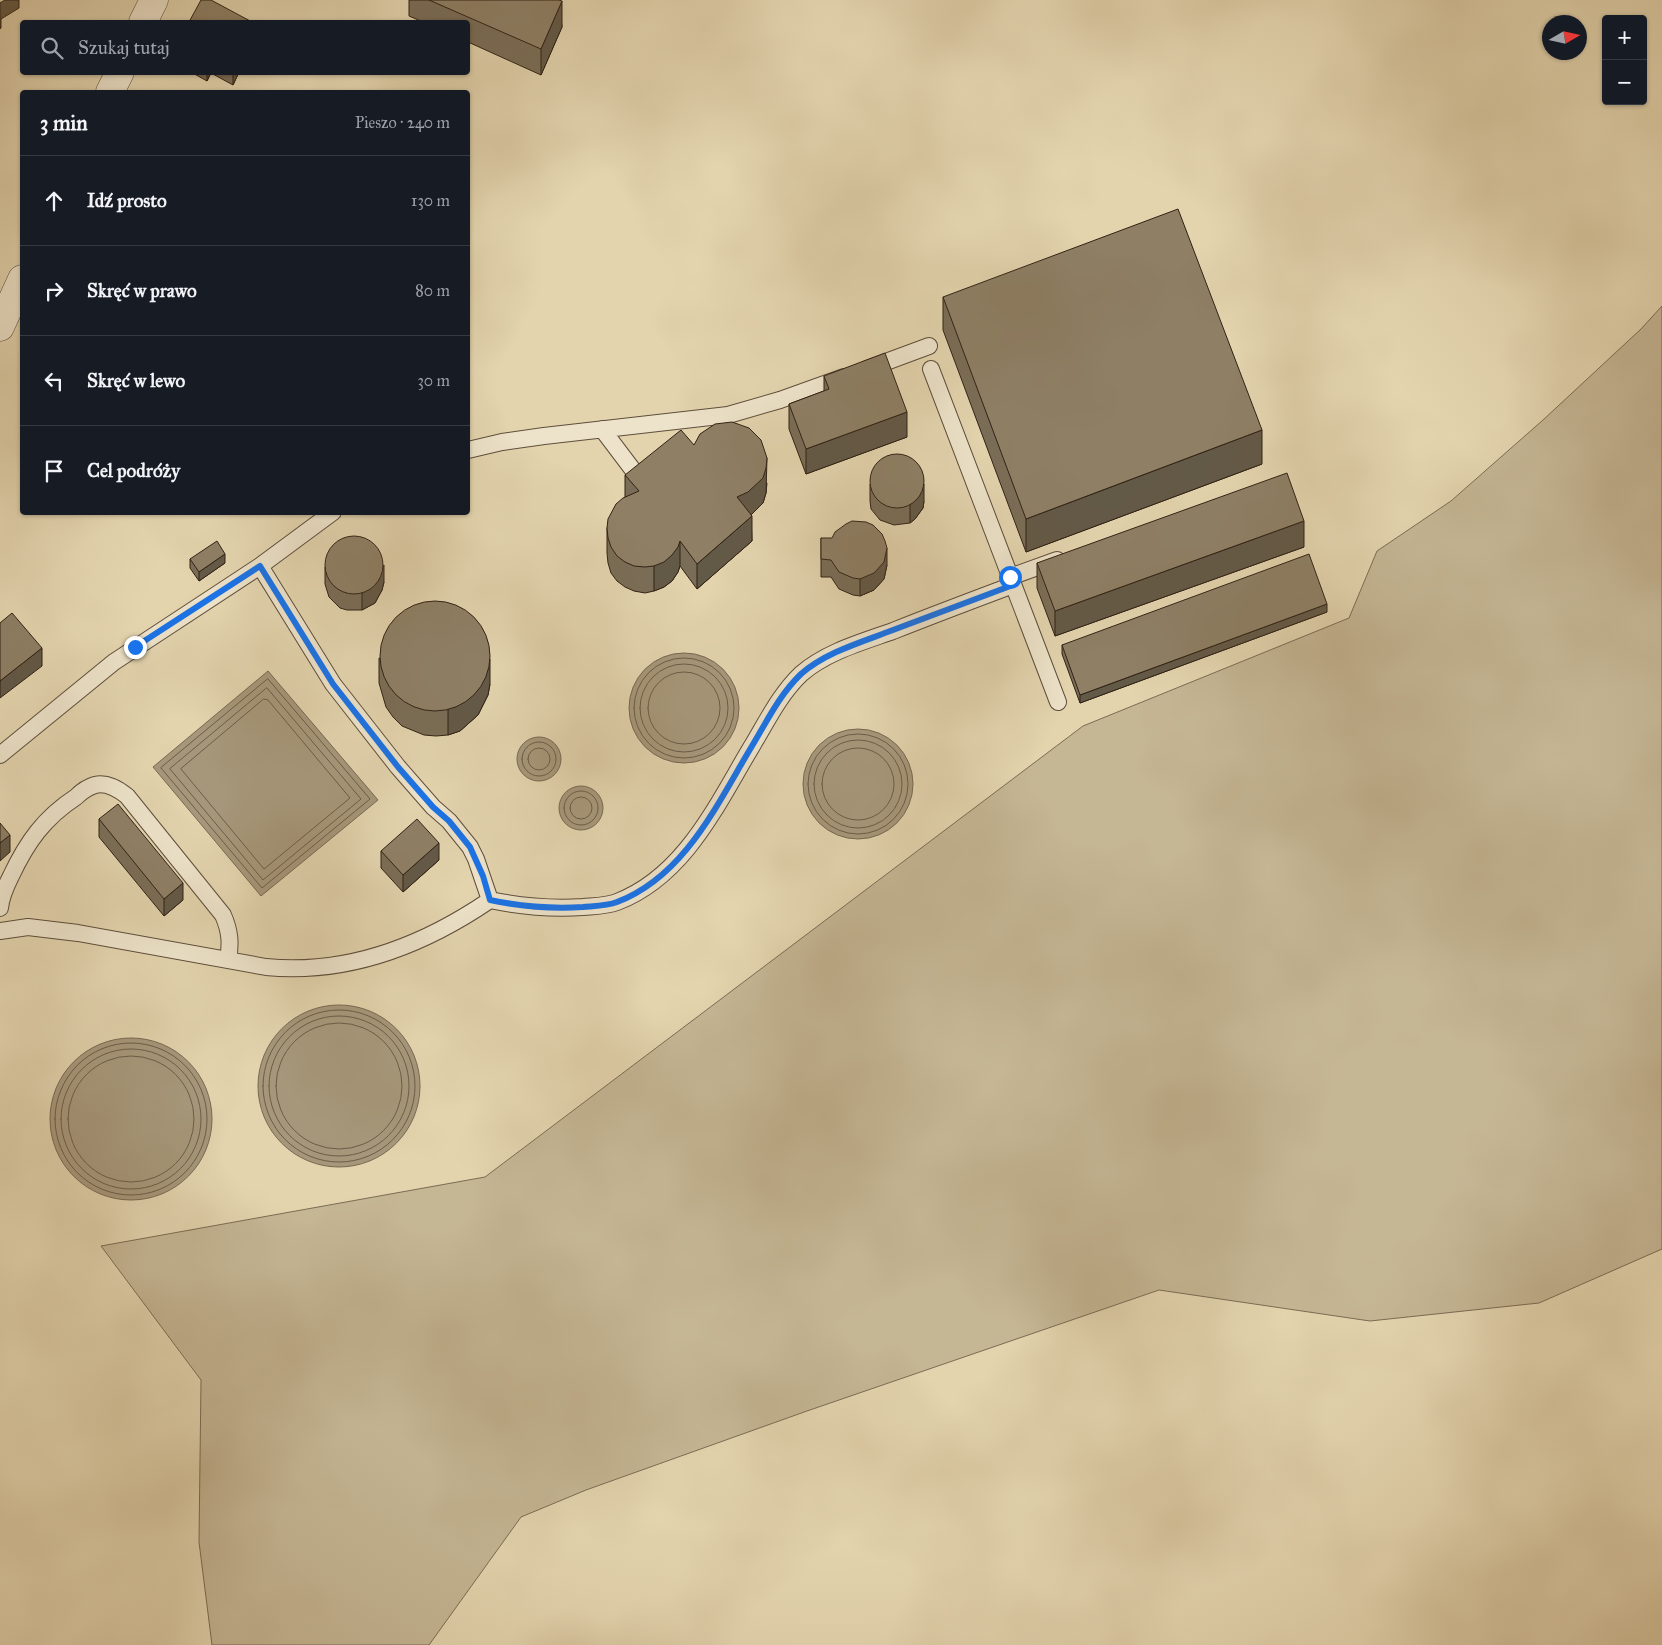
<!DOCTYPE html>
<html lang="pl">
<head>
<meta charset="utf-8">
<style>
	body { margin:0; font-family:"IM FELL Great Primer",serif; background:#20242c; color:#f1f3f6 }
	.controls { position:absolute; right:15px; top:15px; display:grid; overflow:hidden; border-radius:5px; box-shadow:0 1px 4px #0004 }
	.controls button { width:45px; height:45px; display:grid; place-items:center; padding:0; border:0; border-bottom:1px solid #363941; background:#171b24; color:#f1f3f6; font:25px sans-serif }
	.compass { position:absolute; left:1542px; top:15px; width:45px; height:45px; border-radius:50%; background:#171b24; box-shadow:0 1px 4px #0004; rotate:81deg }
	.stop { position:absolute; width:15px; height:15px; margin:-11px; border:4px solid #1a73e8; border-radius:50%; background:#fff }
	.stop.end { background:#1a73e8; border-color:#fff; box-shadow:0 1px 5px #0008 }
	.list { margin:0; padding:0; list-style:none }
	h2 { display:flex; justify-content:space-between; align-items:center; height:65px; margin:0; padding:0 20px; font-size:21px }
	h2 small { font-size:16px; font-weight:400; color:#9ea1a6 }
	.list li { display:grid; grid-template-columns:32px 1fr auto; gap:15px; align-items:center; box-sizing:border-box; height:90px; padding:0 20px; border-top:1px solid #363941 }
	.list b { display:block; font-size:19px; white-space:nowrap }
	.list em { font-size:16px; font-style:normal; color:#9ea1a6 }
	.icon { flex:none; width:28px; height:28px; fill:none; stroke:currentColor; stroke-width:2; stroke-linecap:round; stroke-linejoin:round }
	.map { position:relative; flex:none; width:1662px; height:1645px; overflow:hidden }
	.search { position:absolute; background:#171b24; box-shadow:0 1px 4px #0004; left:20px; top:20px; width:450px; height:55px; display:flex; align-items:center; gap:12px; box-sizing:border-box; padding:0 18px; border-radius:5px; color:#9ea1a6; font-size:19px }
	.panel { position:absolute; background:#171b24; box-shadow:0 1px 4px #0004; left:20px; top:90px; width:450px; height:425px; border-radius:5px }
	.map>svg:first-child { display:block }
</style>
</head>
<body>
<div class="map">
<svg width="1662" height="1645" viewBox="0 0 1662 1645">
	<rect width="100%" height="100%" fill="#e3d4ae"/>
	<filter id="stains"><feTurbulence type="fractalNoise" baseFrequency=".004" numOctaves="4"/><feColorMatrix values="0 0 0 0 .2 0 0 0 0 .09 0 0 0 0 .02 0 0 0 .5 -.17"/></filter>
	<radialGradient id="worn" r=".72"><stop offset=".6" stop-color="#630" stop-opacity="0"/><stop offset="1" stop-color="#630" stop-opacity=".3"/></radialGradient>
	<path fill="#c5b694" stroke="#7b6c54" d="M1662,306V1249L1539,1303L1370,1321L1159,1290L807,1411L586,1490L521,1517L429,1645H212L199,1542L201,1380L101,1246L485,1177L1083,726L1349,618L1377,551L1451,501L1543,420L1641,329Z"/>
	<path fill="#a6977a" stroke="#776852" d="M629 708a55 55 0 1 1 110 0a55 55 0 1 1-110 0Z
		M268,671L378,800L261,896L153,767Z
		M803 784a55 55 0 1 1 110 0a55 55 0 1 1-110 0Z
		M517 759a22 22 0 1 1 44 0a22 22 0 1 1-44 0Z
		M559 808a22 22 0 1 1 44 0a22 22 0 1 1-44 0Z
		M258 1086a81 81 0 1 1 162 0a81 81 0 1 1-162 0Z
		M50 1119a81 81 0 1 1 162 0a81 81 0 1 1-162 0Z"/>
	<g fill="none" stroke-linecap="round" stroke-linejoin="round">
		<path stroke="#6c5c48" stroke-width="1" d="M634 708a50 50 0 1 1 100 0a50 50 0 1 1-100 0Z
			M640 708a44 44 0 1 1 88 0a44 44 0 1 1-88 0Z
			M648 708a36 36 0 1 1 72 0a36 36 0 1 1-72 0Z
			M268,679L370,799L262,888L161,768Z
			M267,688L361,799L263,880L170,769Z
			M264,699L268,700L350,798L264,869L181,769Z
			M808 784a50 50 0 1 1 100 0a50 50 0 1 1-100 0Z
			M814 784a44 44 0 1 1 88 0a44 44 0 1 1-88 0Z
			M522 759a17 17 0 1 1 34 0a17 17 0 1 1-34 0Z
			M822 784a36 36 0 1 1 72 0a36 36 0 1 1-72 0Z
			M528 759a11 11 0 1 1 22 0a11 11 0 1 1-22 0Z
			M564 808a17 17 0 1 1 34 0a17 17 0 1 1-34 0Z
			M570 808a11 11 0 1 1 22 0a11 11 0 1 1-22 0Z
			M263 1086a76 76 0 1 1 152 0a76 76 0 1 1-152 0Z
			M269 1086a70 70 0 1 1 140 0a70 70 0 1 1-140 0Z
			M276 1086a63 63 0 1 1 126 0a63 63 0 1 1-126 0Z
			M55 1119a76 76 0 1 1 152 0a76 76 0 1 1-152 0Z
			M61 1119a70 70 0 1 1 140 0a70 70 0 1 1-140 0Z
			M68 1119a63 63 0 1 1 126 0a63 63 0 1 1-126 0Z"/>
		<g stroke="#5e4e3b" stroke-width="18">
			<path id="service" d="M867,369L929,346
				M931,369L1058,702
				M602,429L636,474
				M468,450L502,442L544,436L728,415L780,400L844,377
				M333,512L260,566L333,684L398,767L433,807L449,821L470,847L476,859L490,900
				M1010,577L1057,560
				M0,755L114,662L260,566
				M0,908C1,896 6,886 11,876C27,842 44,818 76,797C81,792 88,787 95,785C107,782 118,789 127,796L223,915C230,931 231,943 228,960
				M0,931L28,927L78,933L266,967C348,975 424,945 490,900C523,907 550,909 583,907C594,906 607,906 617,902C685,876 717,804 752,746C767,721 780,694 801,674C826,652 862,642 893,631C933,615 973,600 1013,585"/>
		</g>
		<g stroke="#5e4e3b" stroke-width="29">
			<path id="minor" d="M143,22L154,0
				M110,92L120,72
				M0,327L22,279"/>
		</g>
		<use href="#service" stroke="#ede3ca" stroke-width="16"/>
		<use href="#minor" stroke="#ede3ca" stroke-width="28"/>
	</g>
	<path fill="#7a6d57" stroke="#312215" d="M409,0H559L562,27L541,75L468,42V22H423L409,16Z
		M191,72H239L233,85L211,73L207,81Z
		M943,297L1262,464L1026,552L943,330Z
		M824,376L907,437L806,474L789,429V404L824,391Z
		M694,445L767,483L766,493L763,503L751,515L752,541L697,589L680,566L678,572L672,581L664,587L654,591L645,593L634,591L625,587L617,581L611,573L608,563L607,553V528L625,497V475Z
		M870,484L924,501L923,508L915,519L910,523L894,525L880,520L871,509L870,501Z
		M821,538L887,565L884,579L874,590L860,596L853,595L839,589L831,577H821Z
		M1304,547L1055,636L1037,588V563Z
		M190,559L225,563L199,581L190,568Z
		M325,567L384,582L382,590L375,603L362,610H347L340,608L329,597L325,584Z
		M1327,612L1080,703L1062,654V645Z
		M379,658L490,684L488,695L478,715L460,731L448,735L436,736L424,735L402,726L393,717L386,707L379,683Z
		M99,819L183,900L164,916L99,837Z
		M381,851L439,860L403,892L381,868Z"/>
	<path fill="#635947" stroke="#312215" d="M5,0H19V8L1,19V28L0,29V3Z
		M562,1V27L541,75V49Z
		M207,72H211L207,81Z
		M233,72H239L233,85Z
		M907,412V437L806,474V449Z
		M1262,430V464L1026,552V519Z
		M767,458L766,493L763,503L748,518L737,497Z
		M924,484V501L923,508L915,519L910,523V505Z
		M752,516V541L697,589V564Z
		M1304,521V547L1055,636V611Z
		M680,541V566L678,572L672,581L664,587L654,591V566Z
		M887,548V565L884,579L874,590L860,596V579Z
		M225,554V563L199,581V572Z
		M384,565V582L382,590L375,603L362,610V593Z
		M1327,604V612L1080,703V695Z
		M42,648V666L0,698V681Z
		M490,659V684L488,695L478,715L460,731L448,735V710Z
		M10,835V852L0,861V843Z
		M439,843V860L403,892V875Z
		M183,883V900L164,916V899Z"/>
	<path fill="#8e7f65" stroke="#312215" d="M201,0H211L252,22H189Z
		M429,0H559L562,1L541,49Z
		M1178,209L1262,430L1026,519L943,297Z
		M885,353L907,412L806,449L789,404L829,389L824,376Z
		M732,422L749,428L761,440L767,458L766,468L763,478L748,492L737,497L752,516L697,564L680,541L678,547L672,555L664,562L654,566L645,567L634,566L625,562L617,556L611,547L608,538L607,528L608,519L616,504L623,498L639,491L625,475L681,430L694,445L700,434L715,424Z
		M870 481a27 27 0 1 1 54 0a27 27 0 1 1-54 0Z
		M1287,473L1304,521L1055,611L1037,563Z
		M852,521L866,522L873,525L882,534L885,541L887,548L884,562L874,573L860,579L853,578L839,572L831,560L821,559V538H832L835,532L846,524Z
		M325 565a29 29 0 1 1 58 0a29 29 0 1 1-58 0Z
		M217,541L225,554L199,572L190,559Z
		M1309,554L1327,604L1080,695L1062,645Z
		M380 656a55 55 0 1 1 110 0a55 55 0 1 1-110 0Z
		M12,613L42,648L0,681V623Z
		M118,804L183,883L164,899L99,819Z
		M417,819L439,843L403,875L381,851Z
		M0,823L10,835L0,843Z"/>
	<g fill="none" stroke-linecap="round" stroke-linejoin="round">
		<path stroke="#1a73e8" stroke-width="6" d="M135,647L260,566L333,684L398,767L433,807L449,821L470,847L483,876L490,900C523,907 550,909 583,907C594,906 607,906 617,902C685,876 717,804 752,746C767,721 780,694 801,674C826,652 862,642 893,630C933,615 973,600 1013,585L1010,577"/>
	</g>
	<rect width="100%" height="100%" filter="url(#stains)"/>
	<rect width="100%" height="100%" fill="url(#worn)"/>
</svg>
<div class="controls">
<button>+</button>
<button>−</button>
</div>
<svg class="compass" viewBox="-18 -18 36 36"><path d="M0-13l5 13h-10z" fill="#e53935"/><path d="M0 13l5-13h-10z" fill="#9ea1a6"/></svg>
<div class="stop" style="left:1010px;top:577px"></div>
<div class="stop end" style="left:135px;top:647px"></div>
<div class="search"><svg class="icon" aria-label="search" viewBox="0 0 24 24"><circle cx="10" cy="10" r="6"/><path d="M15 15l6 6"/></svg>Szukaj tutaj</div>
<section class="panel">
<h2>3 min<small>Pieszo · 240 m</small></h2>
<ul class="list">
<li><svg class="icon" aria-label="ahead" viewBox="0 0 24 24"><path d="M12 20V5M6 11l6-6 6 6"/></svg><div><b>Idź prosto</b></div><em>130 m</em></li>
<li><svg class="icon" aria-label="right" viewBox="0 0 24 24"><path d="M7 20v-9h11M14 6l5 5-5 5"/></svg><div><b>Skręć w prawo</b></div><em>80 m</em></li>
<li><svg class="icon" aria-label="left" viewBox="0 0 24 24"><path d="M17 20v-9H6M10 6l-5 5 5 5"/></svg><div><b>Skręć w lewo</b></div><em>30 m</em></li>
<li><svg class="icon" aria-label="arrive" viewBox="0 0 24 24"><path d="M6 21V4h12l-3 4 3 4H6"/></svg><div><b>Cel podróży</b></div></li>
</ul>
</section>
</div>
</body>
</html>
